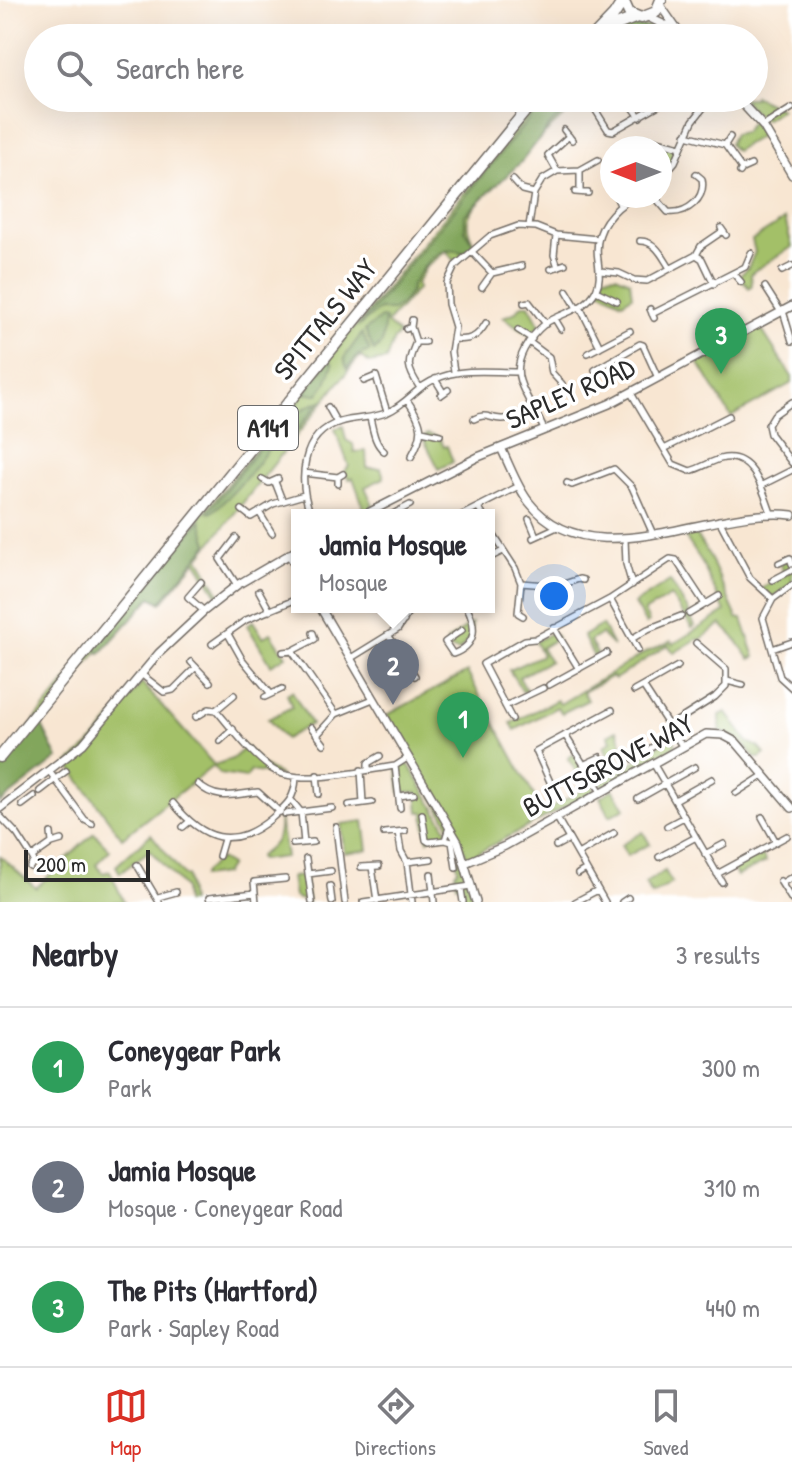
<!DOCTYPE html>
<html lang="en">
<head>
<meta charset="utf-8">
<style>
	body { margin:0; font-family:"Patrick Hand",sans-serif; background:#f7f7f7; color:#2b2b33 }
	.compass { position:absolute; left:600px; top:136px; width:72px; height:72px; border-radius:50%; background:#fff; box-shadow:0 8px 32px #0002; rotate:270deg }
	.scale { position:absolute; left:24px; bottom:20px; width:126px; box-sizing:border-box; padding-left:8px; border:4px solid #2b2b2b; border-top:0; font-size:22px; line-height:28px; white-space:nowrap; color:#2b2b2b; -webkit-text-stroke:6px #fff; paint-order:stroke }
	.you { position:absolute; left:554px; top:596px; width:28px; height:28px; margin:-20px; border:6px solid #fff; border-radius:50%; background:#1a73e8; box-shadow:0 0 0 12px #1a73e833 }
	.badge { display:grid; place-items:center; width:52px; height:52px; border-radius:50%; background:#d93025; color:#fff; font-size:26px; font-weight:700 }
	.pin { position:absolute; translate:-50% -66px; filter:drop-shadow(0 2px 4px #0008) }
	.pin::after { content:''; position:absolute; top:42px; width:28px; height:24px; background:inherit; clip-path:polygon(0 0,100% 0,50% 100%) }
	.popup { position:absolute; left:291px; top:509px; width:204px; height:104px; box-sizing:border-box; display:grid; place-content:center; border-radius:0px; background:#fff; filter:drop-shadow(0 2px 6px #0005); font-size:26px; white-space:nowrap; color:#7c7c81 }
	.popup b { font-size:30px; color:#2b2b33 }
	.popup::after { content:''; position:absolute; left:50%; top:100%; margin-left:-16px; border:16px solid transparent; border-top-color:#fff }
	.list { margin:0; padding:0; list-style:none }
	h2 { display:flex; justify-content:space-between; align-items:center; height:104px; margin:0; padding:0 32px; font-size:34px }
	h2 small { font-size:26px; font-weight:400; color:#7c7c81 }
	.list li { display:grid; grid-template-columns:52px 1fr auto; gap:24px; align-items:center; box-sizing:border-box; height:120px; padding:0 32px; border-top:2px solid #e1e1e2 }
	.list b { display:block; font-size:30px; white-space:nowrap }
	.list p { margin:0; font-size:26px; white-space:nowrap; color:#7c7c81 }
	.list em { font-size:26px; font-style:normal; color:#7c7c81 }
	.icon { flex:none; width:44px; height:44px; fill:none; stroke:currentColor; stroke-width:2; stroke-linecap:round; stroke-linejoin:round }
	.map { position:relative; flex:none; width:792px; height:902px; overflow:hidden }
	.search { position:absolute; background:#fff; box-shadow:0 8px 32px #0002; left:24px; right:24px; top:24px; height:88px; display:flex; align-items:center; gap:20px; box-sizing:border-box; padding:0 28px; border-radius:44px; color:#7c7c81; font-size:30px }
	.sheet { height:464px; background:#fff }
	nav { display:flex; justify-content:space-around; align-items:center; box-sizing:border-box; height:112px; border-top:2px solid #e1e1e2; background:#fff; font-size:22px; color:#7c7c81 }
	nav a { display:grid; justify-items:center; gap:4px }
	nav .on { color:#d93025 }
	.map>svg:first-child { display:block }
</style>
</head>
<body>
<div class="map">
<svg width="792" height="902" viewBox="0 0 792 902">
	<rect width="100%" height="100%" fill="#fff"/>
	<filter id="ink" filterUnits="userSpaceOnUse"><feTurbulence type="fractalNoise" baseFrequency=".0125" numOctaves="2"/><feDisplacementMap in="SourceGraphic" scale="16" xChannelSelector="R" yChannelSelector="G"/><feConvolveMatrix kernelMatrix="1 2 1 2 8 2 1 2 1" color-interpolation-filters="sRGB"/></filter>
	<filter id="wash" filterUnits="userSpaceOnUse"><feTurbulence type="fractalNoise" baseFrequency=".006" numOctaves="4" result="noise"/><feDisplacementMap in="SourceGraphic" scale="32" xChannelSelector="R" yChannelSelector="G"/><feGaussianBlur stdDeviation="1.8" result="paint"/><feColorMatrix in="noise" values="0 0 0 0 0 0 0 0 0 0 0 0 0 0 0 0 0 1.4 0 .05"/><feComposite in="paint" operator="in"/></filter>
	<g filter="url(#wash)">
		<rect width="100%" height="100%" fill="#f8e6d2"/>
		<path fill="#a3c067" stroke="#677649" stroke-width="2" d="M754,96L781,109L766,119H760L742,98H754Z
			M541,98H583L488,187V193C469,212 460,220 475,245L455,262L446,251L426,267L416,284L418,288L387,323L399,334L394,339L386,360L369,363L360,356L199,558L220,594L218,596L196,561L161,603L145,593L40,722L36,719Z
			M751,122L763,134L735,151L729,144L734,134L744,132Z
			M642,139L652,144L677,148L668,168L660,170V148H644L639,141Z
			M785,219L792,247L754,271L751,274L752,285L749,288L739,276L748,268L755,252L752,240Z
			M616,275L630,281L632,296L622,302L600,290L603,276Z
			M522,305H529L540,325L530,335L503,317L514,313Z
			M760,327L792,377V383L731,417L698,362Z
			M343,426L346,440L353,444L354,452L366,451L367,468H381L384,478L365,487L373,505L365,511L353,478L349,479L344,472L349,466L335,429Z
			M427,434L439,437L444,447L447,446L453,462L439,469L423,438Z
			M692,529L709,555L737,618L742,619L755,657L750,659L734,637L721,624L700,640L697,639L674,653L668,645L615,679L612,676L583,692L588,700L562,713L557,707L515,730L511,723L557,700L560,704L643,654L671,641L673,644L725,612L700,559L681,531Z
			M789,559L792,565V584L773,597L761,589L785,575L780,564Z
			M670,581L689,612L688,613L695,626L692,628L671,596L644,612L649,622L646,624L634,604Z
			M253,621L263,637L271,633L286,656L271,665L247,625Z
			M472,623L471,637L459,651L450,649L447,641Z
			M602,625L613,646L601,634L590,641L597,654L594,657L583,636Z
			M549,634H554L557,638L541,648L550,661L519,677L527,691L523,692L509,670L542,655L535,642Z
			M467,672L543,812L586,788L568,758L574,754L595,791L468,858L387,715Z
			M142,683L214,765L232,759L246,747L261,764L281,776L251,771L246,778L220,774L213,766L122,838L68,764L89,746Z
			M292,691L311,724L285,739L268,719L292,707L287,694Z
			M726,712L748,742L759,747L765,754L760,758H755L741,741L720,731V715Z
			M617,730L625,750L615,756L608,755L604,746L611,741L608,735Z
			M670,738L676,743L674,747L605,786L600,784Z
			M405,763L409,765L451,836L431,837L428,840L427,838L424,812H419L417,792H400L397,768Z
			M613,789L625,808L610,816L600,797Z
			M279,815L286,857L260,860L259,856C277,845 281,835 279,815Z
			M364,821L368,850L344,853L341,824Z
			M643,832L650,844L627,856L621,845Z
			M94,833L110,850L96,864L103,873L110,871L124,902H0V856L36,888Z
			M151,834L184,876H187L190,902H185L184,888L150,850L120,873L116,866Z
			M456,848L474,902H465L462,885H457L455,873L458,869L454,849Z
			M762,855L766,862L737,876L732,868L752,856L756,859Z
			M220,859L230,865L224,874L202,877L204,872Z
			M665,871L672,883L652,895L645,883Z
			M305,876L308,902L294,897L291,877Z"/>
		<path fill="#82a65c" stroke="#566844" stroke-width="2" d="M629,26L650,27L659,35L670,38H606Z
			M546,98H579L552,123L522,161L465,215V230L474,245L464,253C440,243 425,263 413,283C407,293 415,286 408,295C405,301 399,305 394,310H378L358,327Z
			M381,318L385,319L382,343L374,351L365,330Z
			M362,333L370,351L358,355L347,369L344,358Z
			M330,359L333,365L326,383L318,394H304Z
			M321,401L288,441C288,415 300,409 321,401Z
			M299,402C275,441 247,483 211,513L208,512L295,403Z
			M201,520L208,544L161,602L151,597L100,654L96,649Z
			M36,719L40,722L58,758L0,803V765Z"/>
	</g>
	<g filter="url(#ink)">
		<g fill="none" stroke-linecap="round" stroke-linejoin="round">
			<g stroke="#736c65" stroke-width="8">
				<path id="street" d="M626,98L640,117
					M686,98L700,110
					M593,106L608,130L613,131L671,98
					M763,126L792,108
					M564,130L572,140
					M686,135L725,145L742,169
					M649,139L681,147
					M725,145L730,137
					M580,170V192
					M557,171L548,155L569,136
					M740,172L742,169L751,165
					M513,180L522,190L534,193
					M660,180L675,162L693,121L711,98
					M575,192L588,193
					M616,196L620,205
					M654,196L668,212C688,214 706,198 702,179L696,174
					M529,226L534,193L542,180L557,171L580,170L598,160
					M721,228L726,235
					M556,235L554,255L558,267
					M640,241C656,241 662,256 670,268
					M472,252L492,273
					M696,255L702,259L714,284
					M551,269L565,264
					M600,271L619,273L634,280L647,281L696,255L701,246L723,231
					M782,271L792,266
					M734,274L741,282
					M482,287L492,273L522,266
					M765,287L781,312
					M567,291L577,308
					M596,291L617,301
					M524,303L529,302L546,324
					M580,307L600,347
					M650,309L654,318
					M783,311L792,341
					M652,314L745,267L751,253
					M555,319L561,329
					M411,327L416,342C407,364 406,367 420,388
					M406,329L411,327L412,320
					M518,330L532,339
					M454,339C470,341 478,337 486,323
					M416,342H425
					M529,342L549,357L552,373
					M588,353L630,331
					M595,370L640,344L643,345L658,378
					M454,371L451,352L455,327L448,304L447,283L455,266L490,236L518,226L536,227L556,235L598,239
					M552,373L562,384
					M435,379L443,392
					M364,381L376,376L387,412
					M631,393L673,464L690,471C701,468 710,462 720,459C752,450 763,490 771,513
					M441,395L448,390
					M407,400C424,424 425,433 411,457
					M792,402L774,415L768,425L770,434L792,463
					M328,407L337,423
					M370,418C373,429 374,443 384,451
					M474,419C485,413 489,418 501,419C513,420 523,411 533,406
					M544,430C538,413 525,398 520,381C513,360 530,336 546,323C563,312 586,310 596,290C601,280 599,270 598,260C593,230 611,210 635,196
					M422,431L440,435
					M664,449L729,416
					M304,473L338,477
					M262,479L269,483L278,479
					M275,482L282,500
					M567,483L572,485L614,469L632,487L653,534
					M338,484V477L343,474
					M762,485L792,470
					M478,507L483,515
					M242,510L251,517L273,504L304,495
					M259,512L272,533
					M311,515C298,482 300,434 340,422C356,417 373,419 388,412C402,406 411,395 423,386C453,366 483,372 518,372
					M391,515L410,505
					M462,515L519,486
					M529,519L536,536
					M719,520L750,578L773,599
					M489,528L515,568L521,583L518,613L523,616
					M236,538L220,559L237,585
					M533,538L557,527
					M625,539L626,564L632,585
					M489,558L503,551
					M779,563L790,558L792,564
					M773,580L792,570
					M201,582L188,597L204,611
					M521,583L558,586L579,579L583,580
					M792,585L773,599L763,618L780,677L792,688
					M259,591L270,611
					M610,599L638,650
					M387,607L404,621
					M689,614L719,596
					M554,628L579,669
					M462,630L445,642L453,654C477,645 477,627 467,607
					M228,634L242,659L271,694
					M389,636L415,676
					M633,638L648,629L681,616
					M212,644L246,620L297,599
					M772,649L792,642
					M292,651L336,714
					M283,652L292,651L315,639L313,633
					M351,658L398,629L412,607
					M191,662L210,682
					M141,674L164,692L173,690L196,667
					M727,681L743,685
					M549,685L607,653
					M643,686L678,666
					M634,691L643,686L682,746
					M265,697L282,689
					M505,706L543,688
					M216,710L234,695
					M196,717L209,709L216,710C233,730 251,754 272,769C298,787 365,770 395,766L409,757
					M512,719L483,664L525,640L535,639L610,599L670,559L676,560L705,604
					M669,726L715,697L726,686V669L696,643
					M311,727L324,744
					M317,735L336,714L373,699
					M565,735L601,792
					M220,741L233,729
					M626,753L634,759L674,733
					M653,763L722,882
					M585,764L600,757
					M395,766L400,808
					M368,769V763L380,756
					M361,770L363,803
					M49,771L85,820L92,824
					M317,775L319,794
					M198,784C216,802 237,794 258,792L280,812
					M551,784L536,751L612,710
					M40,791L66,771
					M736,793L764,775
					M399,796L414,794
					M638,799L695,767
					M675,800L712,779
					M292,801L301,812L304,843
					M173,803C203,840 233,851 272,818C287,805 295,798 296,778
					M22,805L34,796
					M349,805L372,802
					M285,814L332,808
					M422,814L426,840L429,842L445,840
					M0,816L17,834L32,857L34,861L30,867
					M762,817L776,842
					M557,818L605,902
					M667,826L684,817
					M183,827L189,822
					M336,827L345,902
					M449,827L445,840L452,842L456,868
					M398,832L401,851L407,862L412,902
					M51,833L52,843L62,840
					M384,833L405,831
					M293,844L313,842
					M556,846L569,839
					M578,854L614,833
					M705,854L724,844
					M219,856L224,839
					M32,857L52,843
					M659,857L696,837
					M306,859L312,902
					M407,862L431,859
					M137,865L159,902
					M361,867L379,866
					M372,867L377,901
					M308,874L331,871
					M431,874L434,902
					M578,874L586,869
					M717,874L787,836
					M780,881L792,900
					M782,883L792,877
					M330,886L332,902
					M461,889L463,902
					M158,897L176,892
					M209,898L255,893
					M256,902L254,882L285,879
					M363,902L471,886
					M575,902L598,890
					M622,902L628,898"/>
			</g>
			<g stroke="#736c65" stroke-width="10">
				<path id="secondary" d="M660,5L683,38
					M648,17L675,30
					M737,98L763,126L792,175
					M501,448C510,466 517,487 529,502C591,581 711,505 792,515
					M364,515L478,457L609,404L792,306
					M289,554L297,568
					M320,607L458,842L476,902
					M0,808L83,744L159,653L204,611L237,585L297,550
					M465,863L505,846L706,734L723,735L736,742L792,808"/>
			</g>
			<g stroke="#736c65" stroke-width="13">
				<path id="highway" d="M623,0L629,13L641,18L656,12L661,0
					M604,30L637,17
					M592,38L614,15L623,1
					M0,757L536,98"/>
			</g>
			<use href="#street" stroke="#fff" stroke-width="5"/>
			<use href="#secondary" stroke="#fff" stroke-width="7"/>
			<use href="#highway" stroke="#fff" stroke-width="10"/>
		</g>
	</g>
	<g text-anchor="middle" stroke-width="7" stroke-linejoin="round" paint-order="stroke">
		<rect fill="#fff" stroke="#6b6b6b" stroke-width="2" x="238" y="406" width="60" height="44" rx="6"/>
		<g font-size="26" font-weight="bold" fill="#2b2b2b">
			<text x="268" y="437">A141</text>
		</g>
		<g font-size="28" fill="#2b2b2b" stroke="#fff">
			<text transform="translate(325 319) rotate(-51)" y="10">SPITTALS WAY</text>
			<text transform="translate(570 393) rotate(-24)" y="10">SAPLEY ROAD</text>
			<text transform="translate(608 765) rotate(-28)" y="10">BUTTSGROVE WAY</text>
		</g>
	</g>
</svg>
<svg class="compass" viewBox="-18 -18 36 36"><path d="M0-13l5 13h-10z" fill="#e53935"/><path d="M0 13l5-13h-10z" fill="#7c7c81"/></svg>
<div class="scale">200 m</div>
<div class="you"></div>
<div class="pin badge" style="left:463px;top:758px;background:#2e9e5b">1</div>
<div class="pin badge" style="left:393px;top:705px;background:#6b7280">2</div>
<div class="popup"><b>Jamia Mosque</b>Mosque</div>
<div class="pin badge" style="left:721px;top:374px;background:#2e9e5b">3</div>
<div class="search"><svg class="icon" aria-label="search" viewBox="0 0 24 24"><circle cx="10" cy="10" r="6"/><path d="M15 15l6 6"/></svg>Search here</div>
</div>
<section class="sheet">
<h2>Nearby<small>3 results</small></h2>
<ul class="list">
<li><span class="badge" style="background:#2e9e5b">1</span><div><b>Coneygear Park</b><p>Park</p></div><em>300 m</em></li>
<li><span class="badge" style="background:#6b7280">2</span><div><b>Jamia Mosque</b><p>Mosque · Coneygear Road</p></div><em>310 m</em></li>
<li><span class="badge" style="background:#2e9e5b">3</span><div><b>The Pits (Hartford)</b><p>Park · Sapley Road</p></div><em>440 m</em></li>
</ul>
</section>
<nav>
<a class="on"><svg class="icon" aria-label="map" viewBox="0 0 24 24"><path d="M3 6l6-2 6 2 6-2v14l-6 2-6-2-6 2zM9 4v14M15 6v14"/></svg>Map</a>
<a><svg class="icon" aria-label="directions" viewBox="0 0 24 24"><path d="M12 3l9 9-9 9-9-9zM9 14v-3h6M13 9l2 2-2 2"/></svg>Directions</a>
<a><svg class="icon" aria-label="saved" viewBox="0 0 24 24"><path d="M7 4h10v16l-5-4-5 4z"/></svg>Saved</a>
</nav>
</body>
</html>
